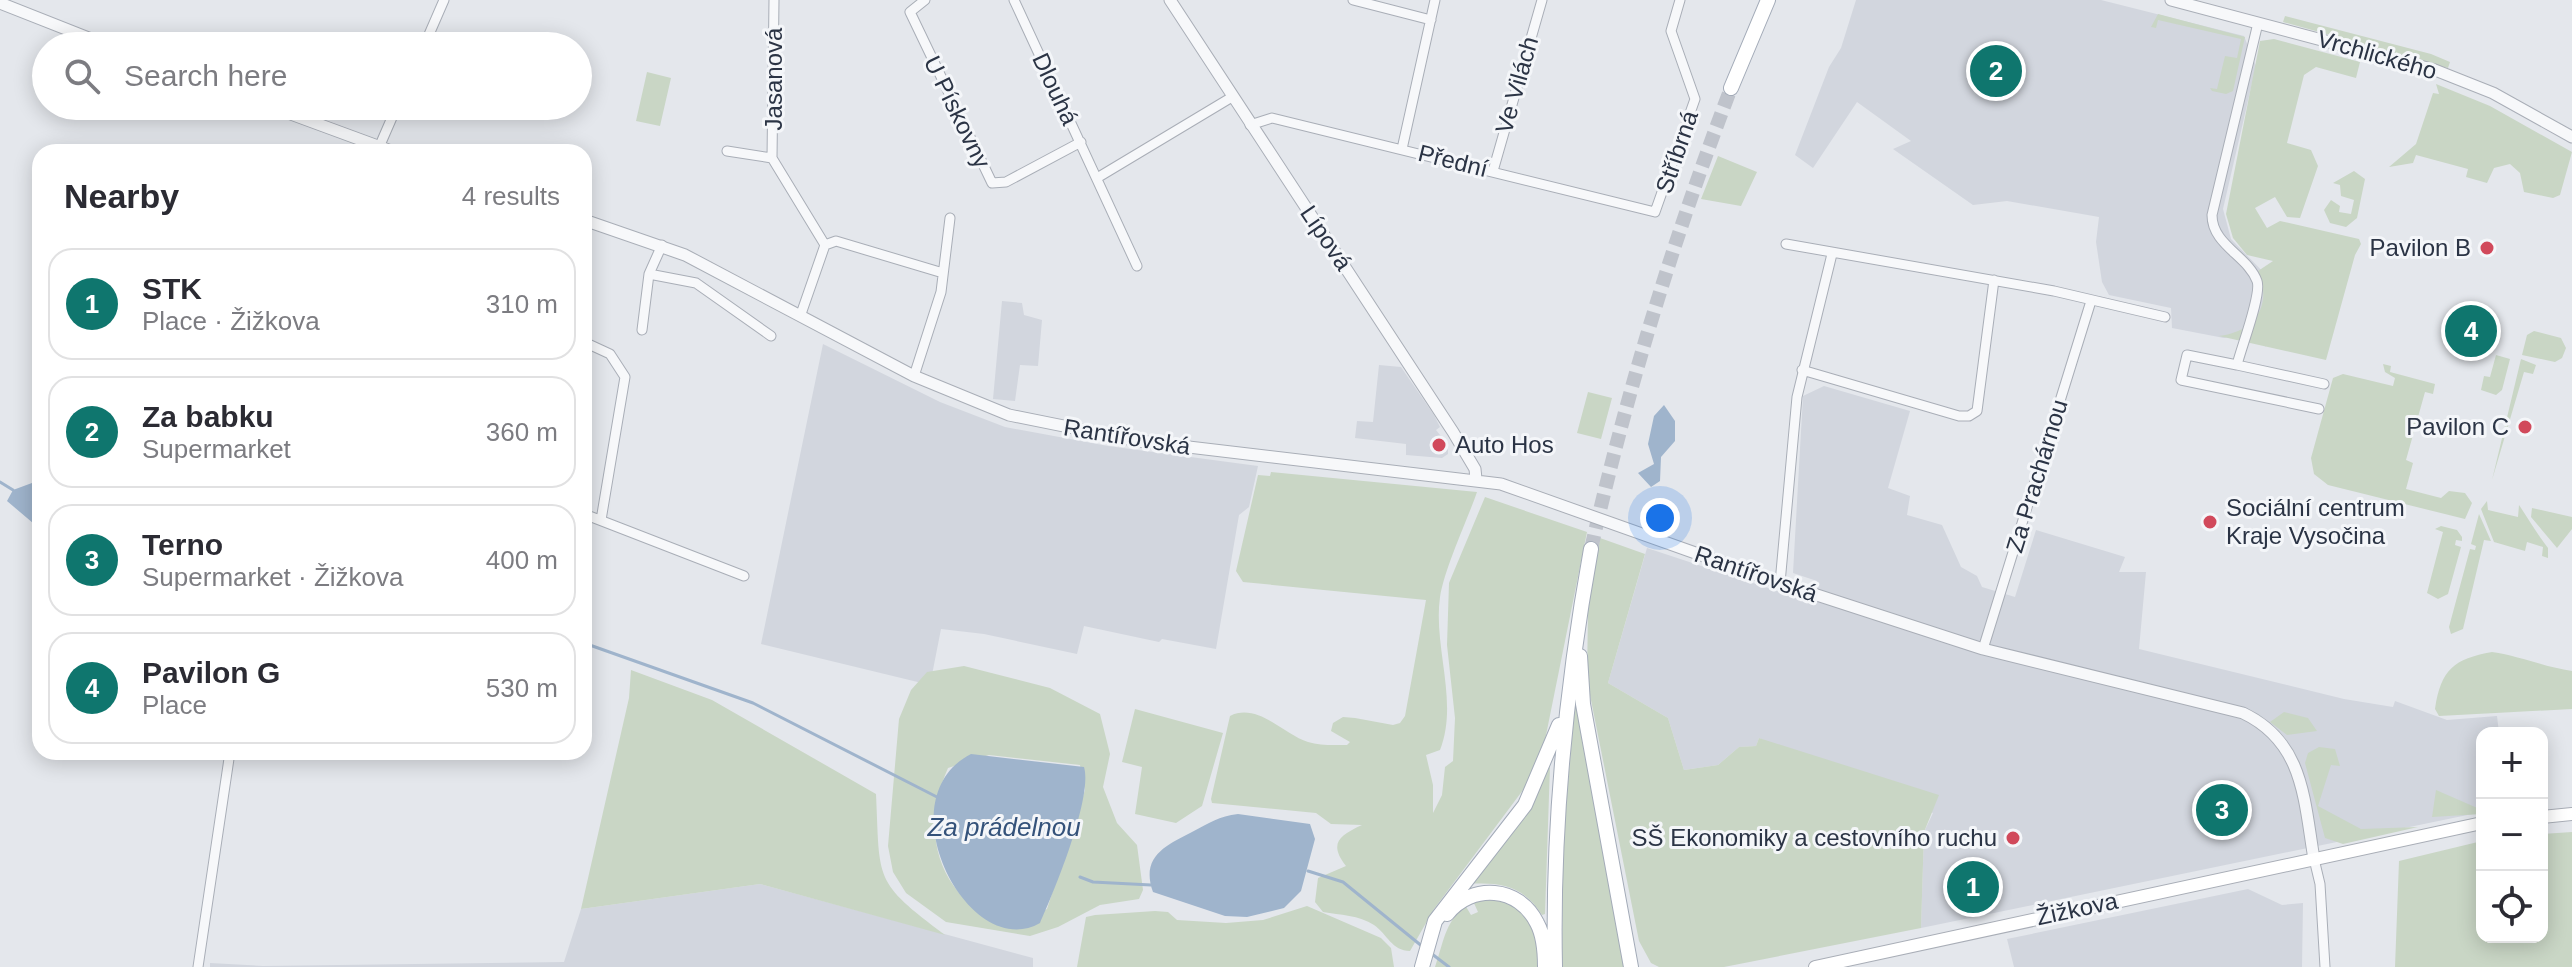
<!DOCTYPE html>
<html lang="en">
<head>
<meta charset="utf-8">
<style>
	body { margin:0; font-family:Arial,sans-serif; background:#f7f7f7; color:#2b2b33 }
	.controls { position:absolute; right:24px; bottom:24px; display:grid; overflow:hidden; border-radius:16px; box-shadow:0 4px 20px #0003 }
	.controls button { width:72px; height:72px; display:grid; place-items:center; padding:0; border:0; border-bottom:2px solid #e1e1e2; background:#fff; color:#2b2b33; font:40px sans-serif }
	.you { position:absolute; left:1660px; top:518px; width:28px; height:28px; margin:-20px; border:6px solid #fff; border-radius:50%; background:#1a73e8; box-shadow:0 0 0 12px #1a73e833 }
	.badge { display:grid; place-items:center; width:52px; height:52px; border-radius:50%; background:#0f766e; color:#fff; font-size:26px; font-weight:700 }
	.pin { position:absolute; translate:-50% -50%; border:4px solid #fff; box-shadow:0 2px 8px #0006 }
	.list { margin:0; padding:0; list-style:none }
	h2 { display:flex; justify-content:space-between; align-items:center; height:104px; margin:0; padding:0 32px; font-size:34px }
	h2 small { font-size:26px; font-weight:400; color:#7c7c81 }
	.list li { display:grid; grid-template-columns:52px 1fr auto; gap:24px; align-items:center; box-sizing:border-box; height:112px; margin:0 16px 16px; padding:0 16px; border:2px solid #e1e1e2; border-radius:24px }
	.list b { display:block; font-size:30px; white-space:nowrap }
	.list p { margin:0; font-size:26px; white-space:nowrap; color:#7c7c81 }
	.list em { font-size:26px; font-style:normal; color:#7c7c81 }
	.icon { flex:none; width:44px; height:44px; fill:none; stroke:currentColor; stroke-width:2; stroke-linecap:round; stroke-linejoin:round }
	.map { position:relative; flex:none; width:2572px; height:967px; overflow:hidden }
	.search { position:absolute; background:#fff; box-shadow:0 4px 20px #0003; left:32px; top:32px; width:560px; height:88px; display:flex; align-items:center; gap:20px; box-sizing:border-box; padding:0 28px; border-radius:44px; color:#7c7c81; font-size:30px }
	.panel { position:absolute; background:#fff; box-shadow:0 4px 20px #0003; left:32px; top:144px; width:560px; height:616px; border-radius:24px }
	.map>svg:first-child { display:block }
</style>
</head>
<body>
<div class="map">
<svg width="2572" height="967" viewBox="0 0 2572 967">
	<rect width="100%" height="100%" fill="#e4e7ec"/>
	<path fill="#d2d6de" d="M1856,0H2101L2244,36L2256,66L2223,209L2231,239L2268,277L2270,297L2266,347L2253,332L2224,338L2172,328L2171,308L2109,295L2102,282L2096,242L2099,217L2007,201L1973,205L1893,149L1911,141L1857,102L1813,168L1795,155L1829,67L1841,48Z
		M1002,301L1022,303L1024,315L1042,320L1038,366L1020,365L1015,401L993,399Z
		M823,344L940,402L1005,427L1108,446L1258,466L1249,507L1239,515L1216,649L1162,639L1159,642L1084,626L1077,654L984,634L941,629L930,685L761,644Z
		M1379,365L1401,367L1434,415L1440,427L1436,430L1448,445V454L1442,458L1406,455V444L1355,438L1357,421L1373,422Z
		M1824,386L1910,411L1888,488L1910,496L1907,515L1942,525L1961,567L1977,576L1982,587L2015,597L2036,530L2125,557L2119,572H2146L2139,649L2344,699L2393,707L2395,701L2447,720L2497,716L2499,733H2482V812L1921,928L1924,832L1933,813L1759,738L1756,746L1739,747L1718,765L1684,770L1668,718L1608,683L1647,548L1810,602L1817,581L1793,573L1803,396Z
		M760,884L1033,958V967H210V963L263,966L564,962L581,909Z
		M2248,889L2282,905L2303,903L2302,967H2014L2007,939Z"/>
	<path fill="#c9d6c5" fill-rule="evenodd" d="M2158,14L2245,37L2233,91L2226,94L2212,91L2210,88L2217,89L2225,56L2237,58L2241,39L2158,20L2156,28L2151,27Z
		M2285,16L2431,54L2450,62L2448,68L2283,22Z
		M2274,39L2360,62L2356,78L2316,67L2304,75L2287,143L2311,150L2318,166L2300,218L2287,217L2275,197L2255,208L2267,228L2280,221L2359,239L2361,244L2355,255L2326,360L2219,336C2255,332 2273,305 2258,271L2273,261L2247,255L2233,238L2226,214L2260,41Z
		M647,72L671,78L660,126L636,121Z
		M2436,84L2490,106L2572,152L2560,195L2553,198L2524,192L2520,173L2510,164L2494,168L2487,183L2466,177L2468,169L2416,155L2413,163L2389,167L2416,144L2433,93L2439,94Z
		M1718,156L1757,172L1741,206L1701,199Z
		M2354,171L2365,179L2357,218L2346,227L2330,223L2324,210L2331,200L2340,206L2339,212L2351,214L2354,200L2341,196L2340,185L2333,183Z
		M2534,331L2561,338L2566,348L2562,358L2555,362L2522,355L2527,335Z
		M2496,355L2510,359L2502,390L2496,395L2481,390L2484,376L2490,377Z
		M2521,359L2536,365L2533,374L2524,372L2492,480Z
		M2383,364L2391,366L2390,372L2435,384L2433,394L2425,392L2406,460L2413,463L2406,489L2441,498L2449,491L2465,493L2472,503L2465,519L2328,485L2314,474L2311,458L2333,378L2343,374L2393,386L2395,378L2385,372Z
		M1588,392L1612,398L1601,439L1577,433Z
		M1271,472L1477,492C1467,521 1445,567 1440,597C1433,647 1459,702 1440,750L1426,755L1433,785V813L1442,795L1445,767L1453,761L1455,718L1447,645L1449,583L1485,497L1587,532L1543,750L1526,786L1434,909L1410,951C1392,951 1387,934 1374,925C1359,915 1340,915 1323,912L1315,902L1318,878L1346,866C1329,844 1338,836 1362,825L1331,824L1316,813L1212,803L1211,799L1230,716C1258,702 1284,735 1308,742C1320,746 1335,745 1347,745L1350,742L1331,731L1333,723L1343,717L1355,718L1393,725L1400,723L1405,716L1426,600L1243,582L1236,571L1258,475L1270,476Z
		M2487,501L2488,510L2518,517L2519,505C2528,518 2537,534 2548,548V558L2542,556L2543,547L2527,542L2525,551L2494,542L2481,509Z
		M2532,508L2572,517V529L2557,548L2531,517Z
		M2479,514L2491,541L2484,540L2463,629L2451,634L2449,627L2470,549L2475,550L2476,546L2471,544Z
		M2441,526L2457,530L2462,537V541L2456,540L2455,545L2461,547L2448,594L2438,599L2427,593L2443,532L2435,529Z
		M1600,538L1645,554L1608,683L1668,718L1684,770L1718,765L1739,747L1756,746L1759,738L1939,795L1924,832L1921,928L1724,967H1659L1651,963L1639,941L1587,680L1588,608Z
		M2492,652C2520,656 2544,667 2572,671V709L2439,716L2435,709C2441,669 2454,659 2492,652Z
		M964,666L1050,688L1100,714L1110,754L1103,787L1117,823L1137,845L1143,890L1139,899L1100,905L1058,927L1030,936L946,922L906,893L893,872L888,846L899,719L911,690L927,672ZM989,755L1080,765L1085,790L1047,909L1009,928C940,899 918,836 948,768Z
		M631,670L712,700L876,794C880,881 873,881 945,935L760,884L581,909L629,698Z
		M1576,694L1625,967H1562L1563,839Z
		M1135,709L1223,733L1202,806L1176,823L1135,814L1142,767L1122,762Z
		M2284,712L2308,718L2317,731L2287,735L2270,722Z
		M2319,747L2335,749L2340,766L2331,765L2318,806L2361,829L2418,827L2343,844L2325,838L2305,763L2308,753Z
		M1550,766L1545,914L1542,915C1524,886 1501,882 1469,884L1528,810Z
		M2436,790L2482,810V814L2432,817Z
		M2572,832V967H2395L2399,861L2482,841V937H2542V834Z
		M1500,899C1533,914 1536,933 1539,967H1435C1444,941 1444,925 1465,905L1471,915L1478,912L1473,901Z
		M1307,906L1381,938L1391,948L1394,967H1077L1086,917L1095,915L1155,911L1168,912L1177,920L1226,923L1263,920Z"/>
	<path fill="#9fb4cc" d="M1664,405L1675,421V441L1661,457L1660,481L1651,487L1638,473L1654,464L1648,444L1654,416Z
		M40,480V529L7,501L13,490Z
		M971,754L1084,767C1093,797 1054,892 1040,923C969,964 883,799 971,754Z
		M1238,814L1310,824L1315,839L1301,891L1284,908L1247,917L1225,916L1153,892C1140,856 1167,845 1192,832C1209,823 1219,816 1238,814Z"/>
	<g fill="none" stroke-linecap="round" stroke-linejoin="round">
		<path stroke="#9fb4cc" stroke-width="3" d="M0,482L13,490
			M584,643L753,703L937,797
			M1308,871L1343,882L1423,947
			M1080,877L1093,882L1151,885
			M1432,954L1449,967"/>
		<path stroke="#bfc3cb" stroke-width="14" stroke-dasharray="14 7" stroke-linecap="butt" d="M1591,549C1628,387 1672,243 1731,88"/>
		<g stroke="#a9aeb7" stroke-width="11">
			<path id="minor" d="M774,0L772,158L825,245
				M925,0L910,12L992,183L1006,182L1081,142
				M1014,0L1137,266
				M1353,0L1431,20
				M2258,23L2212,215C2212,245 2248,256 2257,281C2262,294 2241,348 2237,365L2187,355L2181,380L2319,409
				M424,46L444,0
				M1250,125L1272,118L1655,212L1695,99L1671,31L1680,0
				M1402,149L1435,0
				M727,151L772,158
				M377,152L397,106
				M1493,171L1542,0
				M1097,178L1232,97
				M1786,244L2054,291L2165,317
				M649,274L696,283L771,336
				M801,314L825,245L836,241L943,273
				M642,330L649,274L662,245
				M584,342L610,354L625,377L601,520
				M2237,365L2324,384
				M1802,370L1959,416H1969L1977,411L1994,280
				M914,376L941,292L950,218
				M584,514L744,576
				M1780,583L1797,397L1832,254
				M1983,649L2091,301
				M2314,859L2320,884L2325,967
				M198,967L230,752"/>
		</g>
		<g stroke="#a9aeb7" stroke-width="13">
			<path id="tertiary" d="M1170,0L1453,432L1475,469L1476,479
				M2171,0L2435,70L2493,93L2572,137
				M0,3L109,46
				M269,106L394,152
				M584,220L685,255L914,376L1009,415L1138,441L1501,484L1780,583L1983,649L2243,713C2304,742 2304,800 2314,859"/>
		</g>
		<g stroke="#a9aeb7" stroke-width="14">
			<path id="secondary" d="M2542,817L2572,814
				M1815,967L2482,823"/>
		</g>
		<g stroke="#a3abb8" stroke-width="16">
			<path id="primary" d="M1731,88L1768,0
				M1580,656L1583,704L1631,967
				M1447,914C1472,883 1519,886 1537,923C1544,936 1545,951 1545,967
				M1422,967L1435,921L1525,805L1559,725
				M1555,967C1552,826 1566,687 1591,549"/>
		</g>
		<use href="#minor" stroke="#f7f8fa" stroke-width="9"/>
		<use href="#tertiary" stroke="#f7f8fa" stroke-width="11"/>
		<use href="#secondary" stroke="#fff" stroke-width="12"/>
		<use href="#primary" stroke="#fff" stroke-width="14"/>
	</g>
	<g fill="#d1495b" stroke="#f4f6f9" stroke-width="3">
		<circle cx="2487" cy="248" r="8"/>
		<circle cx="2525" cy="427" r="8"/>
		<circle cx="1439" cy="445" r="8"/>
		<circle cx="2210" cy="522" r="8"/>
		<circle cx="2013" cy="838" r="8"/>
	</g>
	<g text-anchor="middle" stroke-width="6" stroke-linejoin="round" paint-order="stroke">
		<g font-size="24" fill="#2b3445" stroke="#f4f6f9">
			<text transform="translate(2377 55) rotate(16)" y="8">Vrchlického</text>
			<text transform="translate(774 79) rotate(-90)" y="8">Jasanová</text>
			<text transform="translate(1517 85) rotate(-74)" y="8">Ve Vilách</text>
			<text transform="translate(1055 89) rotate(65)" y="8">Dlouhá</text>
			<text transform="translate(957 112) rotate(64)" y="8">U Pískovny</text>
			<text transform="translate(1677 152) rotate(-71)" y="8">Stříbrná</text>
			<text transform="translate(1453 161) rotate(14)" y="8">Přední</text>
			<text transform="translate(1326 238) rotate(56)" y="8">Lípová</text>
			<text transform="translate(1127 437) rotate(9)" y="8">Rantířovská</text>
			<text transform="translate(2037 476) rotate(-73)" y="8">Za Prachárnou</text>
			<text transform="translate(1756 574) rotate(19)" y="8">Rantířovská</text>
			<text transform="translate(2077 909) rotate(-12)" y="8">Žižkova</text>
		</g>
		<g font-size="24" fill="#2b3445" stroke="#f4f6f9" text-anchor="end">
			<text x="2471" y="256">Pavilon B</text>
			<text x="2509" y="435">Pavilon C</text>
			<text x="1455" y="453" text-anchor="start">Auto Hos</text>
			<text x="2226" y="516" text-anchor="start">Sociální centrum<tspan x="2226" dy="28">Kraje Vysočina</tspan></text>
			<text x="1997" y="846">SŠ Ekonomiky a cestovního ruchu</text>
		</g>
		<g font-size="26" font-style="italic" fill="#34527a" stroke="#f4f6f9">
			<text x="1004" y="836">Za prádelnou</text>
		</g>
	</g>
</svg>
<div class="controls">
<button>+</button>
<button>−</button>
<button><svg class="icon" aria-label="locate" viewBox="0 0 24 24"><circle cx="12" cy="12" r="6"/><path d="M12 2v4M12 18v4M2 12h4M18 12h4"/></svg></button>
</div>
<div class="you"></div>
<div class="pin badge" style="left:1973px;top:887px">1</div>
<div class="pin badge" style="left:1996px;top:71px">2</div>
<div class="pin badge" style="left:2222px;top:810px">3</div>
<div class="pin badge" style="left:2471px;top:331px">4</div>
<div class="search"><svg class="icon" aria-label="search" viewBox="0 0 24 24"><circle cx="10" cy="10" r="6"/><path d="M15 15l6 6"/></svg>Search here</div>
<section class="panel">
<h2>Nearby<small>4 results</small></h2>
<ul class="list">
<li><span class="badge">1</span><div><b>STK</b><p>Place · Žižkova</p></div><em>310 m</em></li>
<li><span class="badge">2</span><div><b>Za babku</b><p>Supermarket</p></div><em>360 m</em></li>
<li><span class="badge">3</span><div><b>Terno</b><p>Supermarket · Žižkova</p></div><em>400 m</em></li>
<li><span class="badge">4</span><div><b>Pavilon G</b><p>Place</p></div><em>530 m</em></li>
</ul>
</section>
</div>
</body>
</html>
